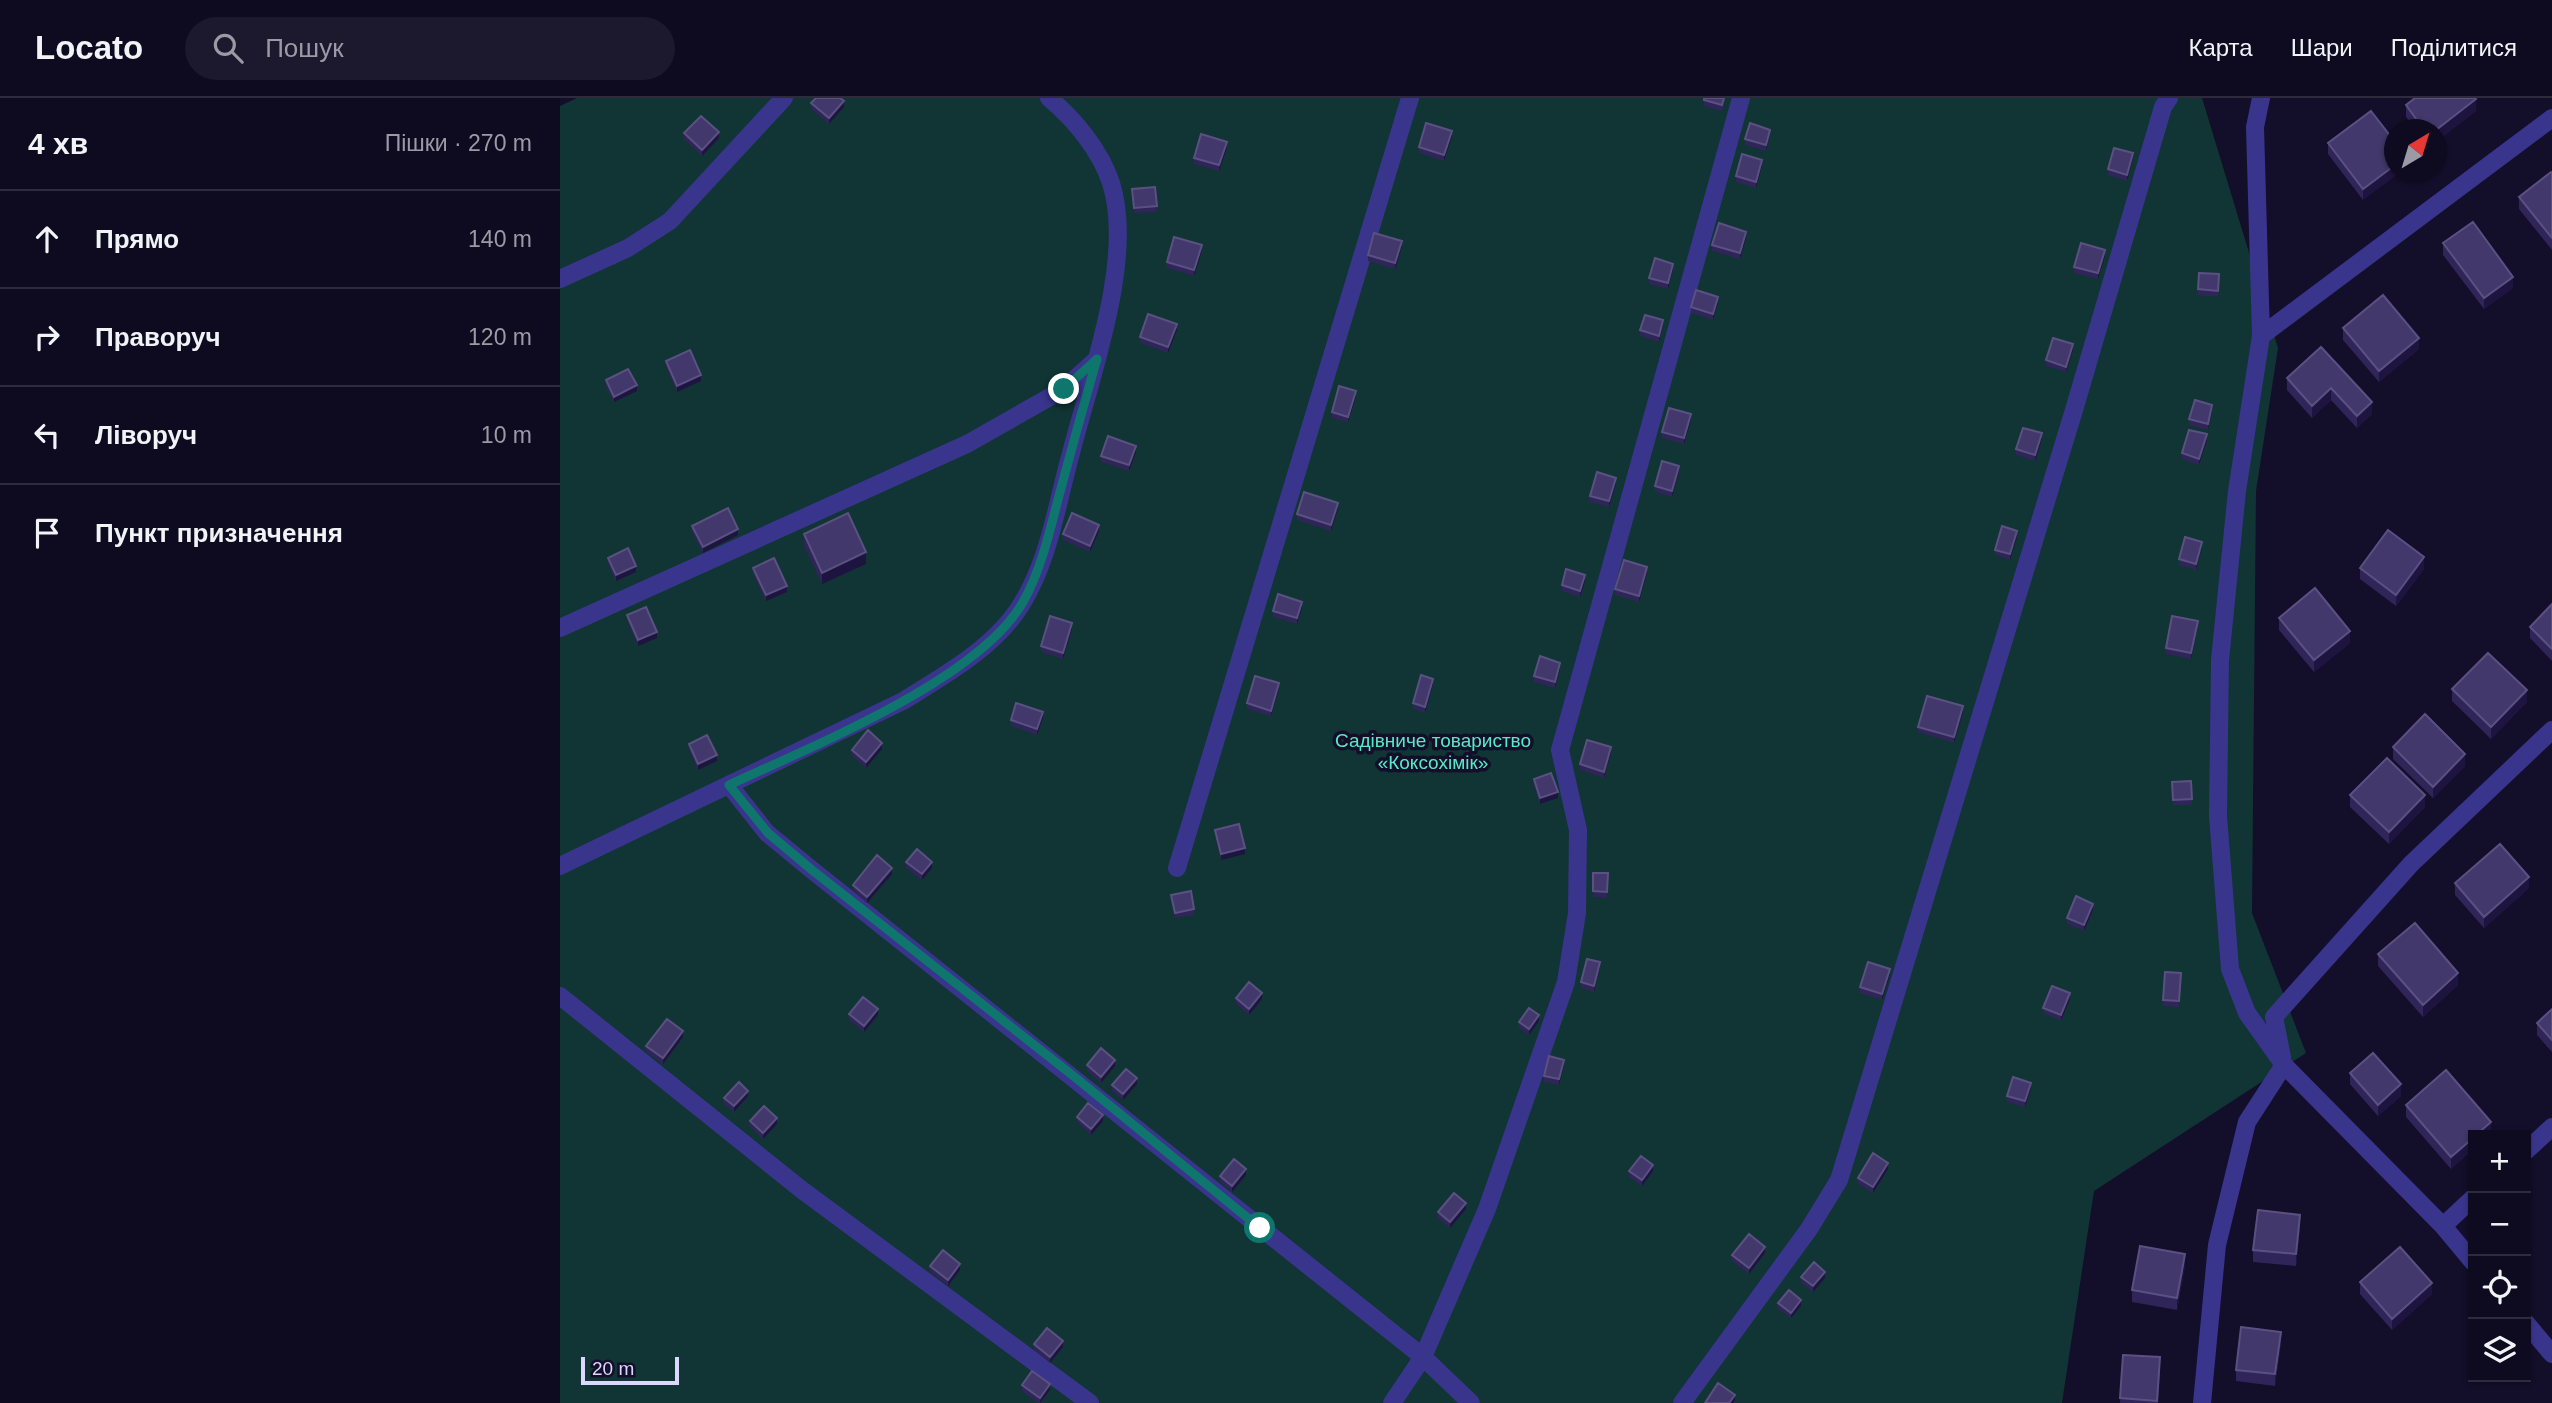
<!DOCTYPE html>
<html lang="uk">
<head>
<meta charset="utf-8">
<style>
	body { margin:0; font-family:Arial,sans-serif; background:#1c182d; color:#f1f3f6 }
	.controls { position:absolute; right:21px; bottom:21px; display:grid; overflow:hidden; border-radius:0px; box-shadow:0 2px 5px #0004 }
	.controls button { width:63px; height:63px; display:grid; place-items:center; padding:0; border:0; border-bottom:2px solid #2e2b3e; background:#0e0a20; color:#f1f3f6; font:35px sans-serif }
	.compass { position:absolute; left:1824px; top:21px; width:63px; height:63px; border-radius:50%; background:#0e0a20; box-shadow:0 2px 5px #0004; rotate:38deg }
	.scale { position:absolute; left:21px; bottom:18px; width:98px; box-sizing:border-box; padding-left:7px; border:4px solid #dcd7ff; border-top:0; font-size:19px; line-height:24px; white-space:nowrap; color:#dcd7ff; -webkit-text-stroke:5px #130e2a; paint-order:stroke }
	.stop { position:absolute; width:21px; height:21px; margin:-16px; border:5px solid #0f766e; border-radius:50%; background:#fff }
	.stop.end { background:#0f766e; border-color:#fff; box-shadow:0 2px 7px #0008 }
	.list { margin:0; padding:0; list-style:none }
	h2 { display:flex; justify-content:space-between; align-items:center; height:91px; margin:0; padding:0 28px; font-size:30px }
	h2 small { font-size:23px; font-weight:400; color:#9b9aa5 }
	.list li { display:grid; grid-template-columns:46px 1fr auto; gap:21px; align-items:center; box-sizing:border-box; height:98px; padding:0 28px; border-top:2px solid #2e2b3e }
	.list b { display:block; font-size:26px; white-space:nowrap }
	.list em { font-size:23px; font-style:normal; color:#9b9aa5 }
	.icon { flex:none; width:38px; height:38px; fill:none; stroke:currentColor; stroke-width:2; stroke-linecap:round; stroke-linejoin:round }
	.map { position:relative; flex:none; width:1992px; height:1305px; overflow:hidden }
	header { display:flex; align-items:center; gap:42px; box-sizing:border-box; height:98px; padding:0 35px; background:#0e0a20; border-bottom:2px solid #2e2b3e }
	header strong { font-size:33px }
	nav { display:flex; gap:38px; margin-inline-start:auto; font-size:24px }
	.search { width:490px; height:63px; background:#1c182d; display:flex; align-items:center; gap:18px; box-sizing:border-box; padding:0 24px; border-radius:38px; color:#9b9aa5; font-size:26px }
	main { display:flex }
	aside { flex:1; background:#0e0a20 }
	.map>svg:first-child { display:block }
</style>
</head>
<body>
<header>
<strong>Locato</strong>
<div class="search"><svg class="icon" aria-label="search" viewBox="0 0 24 24"><circle cx="10" cy="10" r="6"/><path d="M15 15l6 6"/></svg>Пошук</div>
<nav><a>Карта</a><a>Шари</a><a>Поділитися</a></nav>
</header>
<main>
<aside>
<h2>4 хв<small>Пішки · 270 m</small></h2>
<ul class="list">
<li><svg class="icon" aria-label="ahead" viewBox="0 0 24 24"><path d="M12 20V5M6 11l6-6 6 6"/></svg><div><b>Прямо</b></div><em>140 m</em></li>
<li><svg class="icon" aria-label="right" viewBox="0 0 24 24"><path d="M7 20v-9h11M14 6l5 5-5 5"/></svg><div><b>Праворуч</b></div><em>120 m</em></li>
<li><svg class="icon" aria-label="left" viewBox="0 0 24 24"><path d="M17 20v-9H6M10 6l-5 5 5 5"/></svg><div><b>Ліворуч</b></div><em>10 m</em></li>
<li><svg class="icon" aria-label="arrive" viewBox="0 0 24 24"><path d="M6 21V4h12l-3 4 3 4H6"/></svg><div><b>Пункт призначення</b></div></li>
</ul>
</aside>
<div class="map">
<svg width="1992" height="1305" viewBox="0 0 1992 1305">
	<rect width="100%" height="100%" fill="#130e2a"/>
	<path fill="#103534" d="M17,0H1642L1718,250L1696,393L1692,815L1746,955L1534,1093L1502,1305H0V8Z"/>
	<g fill="none" stroke-linecap="round" stroke-linejoin="round">
		<path stroke="#39358d" stroke-width="18" d="M0,181L68,150L110,123L224,0
			M0,530L407,346L504,291L537,261
			M169,687L207,735L252,772L863,1259L911,1305
			M0,768L343,603C385,577 435,549 461,507C489,463 497,405 511,355C530,280 575,161 551,85C540,52 515,22 489,0
			M617,770L850,0
			M0,898L242,1092L530,1305
			M832,1305L863,1259L927,1111L1006,884L1017,815L1018,732L1000,652L1181,0
			M1122,1305L1249,1131L1279,1082L1514,312L1603,9L1609,0"/>
		<path stroke="#39358d" stroke-width="18" d="M1701,0L1695,29L1701,238L1677,393L1660,562L1658,718L1670,871L1687,915L1724,967L1883,1128L1913,1164
			M1701,238L1992,20
			M1722,959L1714,919L1851,766L1992,632
			M1966,1053L1992,1029
			M1883,1128L1913,1100
			M1966,1225L1992,1256
			M1642,1305L1657,1147L1687,1024L1724,967"/>
	</g>
	<path fill="#302559" d="M1165,0L1162,13L1144,8V2Z
		M251,5L284,9L269,26L251,11Z
		M1846,7L1916,13L1877,43V32H1856L1846,19Z
		M1811,13L1803,102L1768,56V45Z
		M124,35L159,40L142,58L124,41Z
		M1210,37L1206,53L1185,47V41Z
		M892,39L884,63L859,55V49Z
		M667,50L659,73L634,66V60Z
		M1573,61L1567,83L1548,77V71Z
		M1202,68L1196,90L1176,84V78Z
		M1992,75V152L1959,111V99Z
		M595,89L597,114L574,115L572,91Z
		M1186,140L1180,161L1152,153V147Z
		M1883,145L1953,190L1924,211L1883,157Z
		M842,149L835,171L808,163V157Z
		M642,153L634,178L607,170V164Z
		M1545,158L1538,181L1514,175V169Z
		M1113,172L1108,191L1089,186V180Z
		M1639,175L1659,176L1658,199L1638,197Z
		M1158,205L1153,222L1131,215V209Z
		M1103,228L1099,244L1080,238V232Z
		M1783,230L1859,251L1819,284L1783,242Z
		M617,232L608,255L580,245V239Z
		M1761,249L1812,316L1797,330L1771,302L1752,320L1727,292V280Z
		M1513,252L1506,274L1486,268V262Z
		M106,263L141,283L117,294L106,269Z
		M46,282L77,293L54,304L46,288Z
		M796,299L788,324L772,320V314Z
		M1652,313L1648,332L1629,327V321Z
		M1131,322L1124,346L1102,340V334Z
		M1482,341L1475,363L1456,357V351Z
		M1647,342L1639,367L1622,361V355Z
		M576,354L569,373L541,364V358Z
		M1119,374L1112,399L1095,394V388Z
		M1056,386L1049,409L1030,404V398Z
		M778,411L771,433L737,422V416Z
		M132,428L178,437L143,455L132,434Z
		M539,433L530,454L503,442V436Z
		M244,436L306,466L262,486L244,448Z
		M1457,439L1450,462L1435,457V452Z
		M1642,450L1636,472L1619,467V461Z
		M48,460L76,474L56,483L48,466Z
		M193,470L227,494L206,503L193,476Z
		M1800,470L1864,471L1836,508L1800,481Z
		M1087,475L1079,504L1055,497V491Z
		M1025,483L1020,499L1002,493V487Z
		M1992,506V563L1970,540V529Z
		M742,510L737,526L713,519V513Z
		M67,517L97,540L78,548L67,523Z
		M1719,520L1790,545L1754,574L1719,532Z
		M1638,529L1631,561L1606,556V550Z
		M512,531L503,561L481,554V548Z
		M1000,571L995,590L974,584V578Z
		M873,587L865,615L853,611V605Z
		M719,591L711,618L687,611V605Z
		M1892,591L1967,604L1931,641L1892,603Z
		M1403,614L1394,645L1358,634V629Z
		M483,620L477,637L451,628V622Z
		M129,646L157,663L138,672L129,652Z
		M1833,649L1905,668L1873,700L1833,661Z
		M322,651L306,670L292,658V652Z
		M1051,655L1044,680L1020,672V666Z
		M974,681L998,700L980,706L974,687Z
		M1631,683L1632,707H1613L1612,684Z
		M1790,697L1865,709L1829,746L1790,709Z
		M655,732L685,756L661,762L655,738Z
		M346,764L372,770L362,782L346,770Z
		M1033,775H1048L1047,800L1033,799Z
		M332,776L307,805L293,793V787Z
		M1895,785L1969,790L1924,830L1895,797Z
		M611,797L634,811V817L615,820Z
		M1533,812L1524,833L1507,826V820Z
		M1818,856L1898,887L1863,919L1818,868Z
		M1040,870L1034,894L1021,890V884Z
		M1605,874L1621,875L1619,909L1603,908Z
		M1330,877L1322,902L1300,895V889Z
		M676,900L702,901L689,917L676,906Z
		M1510,901L1501,923L1483,915V910Z
		M1992,911V954L1977,937V925Z
		M289,916L318,917L304,934L289,922Z
		M979,923L969,937L959,930V924Z
		M123,939L103,966L86,954V948Z
		M527,967L555,968L541,985L527,973Z
		M1004,968L999,987L984,984V978Z
		M1790,975L1841,998L1818,1018L1790,986Z
		M577,986L563,1002L552,993V987Z
		M1471,991L1465,1009L1447,1004V998Z
		M188,998L174,1014L164,1006V1000Z
		M1846,1007L1931,1036L1913,1037V1051L1891,1071L1846,1019Z
		M517,1019L543,1023L531,1037L517,1024Z
		M190,1023L217,1026L203,1041L190,1029Z
		M1328,1071L1313,1095L1298,1086V1080Z
		M1069,1073H1093L1082,1088L1069,1079Z
		M686,1077L672,1094L660,1084V1078Z
		M906,1111L890,1130L878,1120V1114Z
		M1740,1128L1736,1168L1693,1164V1152Z
		M1205,1155L1189,1176L1172,1163V1157Z
		M370,1168L400,1172L388,1188L370,1174Z
		M1625,1168L1617,1212L1572,1204V1192Z
		M1241,1179L1265,1180L1253,1194L1241,1185Z
		M1800,1184L1872,1196L1832,1232L1800,1196Z
		M1218,1205L1241,1208L1231,1220L1218,1211Z
		M1721,1245L1715,1288L1676,1283V1272Z
		M474,1246L503,1249L490,1265L474,1252Z
		M1563,1257L1600,1271L1598,1305H1560Z
		M462,1287L490,1292L481,1305H478L462,1293Z"/>
	<path fill="#1d143f" d="M1916,1V13L1877,43V32Z
		M284,3V9L269,26V20Z
		M1210,32V37L1206,53V47Z
		M892,33V39L884,63V57Z
		M159,34V40L142,58V52Z
		M667,44V50L659,73V67Z
		M1573,55V61L1567,83V77Z
		M1202,62V68L1196,90V84Z
		M1835,67V74H1841L1803,102V91Z
		M1186,134V140L1180,161V155Z
		M842,143V149L835,171V165Z
		M642,147V153L634,178V172Z
		M1545,152V158L1538,181V175Z
		M1113,166V172L1108,191V185Z
		M1953,179V190L1924,211V200Z
		M1158,199V205L1153,222V216Z
		M1103,222V228L1099,244V238Z
		M617,226V232L608,255V249Z
		M1859,240V251L1819,284V273Z
		M1513,246V252L1506,274V269Z
		M141,277V283L117,294V288Z
		M77,287V293L54,304V299Z
		M1771,290V302L1752,320V308Z
		M796,293V299L788,324V319Z
		M1812,304V316L1797,330V318Z
		M1652,307V313L1648,332V326Z
		M1131,316V322L1124,346V340Z
		M1482,335V341L1475,363V357Z
		M1647,336V342L1639,367V361Z
		M576,348V354L569,373V367Z
		M1119,368V374L1112,399V393Z
		M1056,380V386L1049,409V403Z
		M778,405V411L771,433V427Z
		M539,427V433L530,454V448Z
		M178,431V437L143,455V449Z
		M1457,433V439L1450,462V456Z
		M1642,444V450L1636,472V466Z
		M306,454V466L262,486V475Z
		M1864,459V471L1836,508V497Z
		M76,468V474L56,483V477Z
		M1087,469V475L1079,504V498Z
		M1025,477V483L1020,499V493Z
		M227,488V494L206,503V497Z
		M742,504V510L737,526V520Z
		M1638,523V529L1631,561V555Z
		M512,525V531L503,561V555Z
		M1790,533V545L1754,574V562Z
		M97,534V540L78,548V542Z
		M1000,565V571L995,590V584Z
		M873,581V587L865,615V609Z
		M719,585V591L711,618V613Z
		M1967,592V604L1931,641V629Z
		M1403,608V614L1394,645V639Z
		M483,614V620L477,637V631Z
		M322,645V651L306,670V664Z
		M1051,649V655L1044,680V674Z
		M1905,656V668L1873,700V689Z
		M157,657V663L138,672V666Z
		M998,694V700L980,706V700Z
		M1865,697V709L1829,746V734Z
		M685,750V756L661,762V756Z
		M372,764V770L362,782V776Z
		M332,770V776L307,805V799Z
		M1969,779V790L1924,830V819Z
		M1533,806V812L1524,833V827Z
		M1040,864V870L1034,894V888Z
		M1330,871V877L1322,902V896Z
		M1898,875V887L1863,919V907Z
		M702,895V901L689,917V911Z
		M1510,895V901L1501,923V917Z
		M318,911V917L304,934V928Z
		M979,917V923L969,937V931Z
		M123,933V939L103,966V960Z
		M555,962V968L541,985V979Z
		M1004,962V968L999,987V981Z
		M577,980V986L563,1002V996Z
		M1471,985V991L1465,1009V1003Z
		M1841,986V998L1818,1018V1007Z
		M188,993V998L174,1014V1008Z
		M543,1017V1023L531,1037V1031Z
		M217,1020V1026L203,1041V1035Z
		M1931,1024V1036L1929,1037H1916Z
		M1913,1040V1051L1891,1071V1059Z
		M1328,1065V1071L1313,1095V1089Z
		M1093,1067V1073L1082,1088V1082Z
		M686,1071V1077L672,1094V1088Z
		M906,1105V1111L890,1130V1124Z
		M1740,1117V1128L1736,1168V1156Z
		M1205,1149V1155L1189,1176V1170Z
		M1625,1156V1168L1617,1212V1200Z
		M400,1166V1172L388,1188V1182Z
		M1265,1174V1180L1253,1194V1188Z
		M1872,1185V1196L1832,1232V1221Z
		M1241,1202V1208L1231,1220V1215Z
		M1721,1234V1245L1715,1288V1276Z
		M503,1243V1249L490,1265V1259Z
		M490,1286V1292L480,1305V1300Z
		M1175,1297V1303L1173,1305H1169Z"/>
	<path fill="#42386b" stroke="#5a5182" stroke-width="2" d="M256,0H280L284,3L269,20L251,5Z
		M1144,0H1164L1162,7L1144,2Z
		M1855,0H1915L1916,1L1876,32H1864L1846,7Z
		M1811,13L1835,44V67L1803,91L1768,45Z
		M141,18L159,34L142,52L124,35Z
		M866,25L892,33L884,57L859,49Z
		M1190,25L1210,32L1206,47L1185,41Z
		M641,36L667,44L659,67L634,60Z
		M1554,50L1573,55L1567,77L1548,71Z
		M1182,56L1202,62L1196,84L1176,78Z
		M1991,74L1992,75V140L1959,99Z
		M595,89L597,108L574,110L572,91Z
		M1913,124L1953,179L1924,200L1883,145Z
		M1159,125L1186,134L1180,155L1152,147Z
		M814,135L842,143L835,165L808,157Z
		M614,139L642,147L634,172L607,164Z
		M1521,145L1545,152L1538,175L1514,169Z
		M1095,160L1113,166L1108,185L1089,180Z
		M1639,175L1659,176L1658,193L1638,191Z
		M1136,192L1158,199L1153,216L1131,209Z
		M1823,197L1859,240L1819,273L1783,230Z
		M588,216L617,226L608,249L580,239Z
		M1085,217L1103,222L1099,238L1080,232Z
		M1493,240L1513,246L1506,269L1486,262Z
		M1761,249L1812,304L1797,318L1771,290L1752,308L1727,280Z
		M130,252L141,277L117,288L106,263Z
		M68,271L77,287L54,299L46,282Z
		M779,288L796,293L788,319L772,314Z
		M1635,302L1652,307L1648,326L1629,321Z
		M1109,310L1131,316L1124,340L1102,334Z
		M1463,330L1482,335L1475,357L1456,351Z
		M1629,332L1647,336L1639,361L1622,355Z
		M548,338L576,348L569,367L541,358Z
		M1102,363L1119,368L1112,393L1095,388Z
		M1037,374L1056,380L1049,403L1030,398Z
		M744,394L778,405L771,427L737,416Z
		M168,410L178,431L143,449L132,428Z
		M288,415L306,454L262,475L244,436Z
		M512,415L539,427L530,448L503,436Z
		M1442,428L1457,433L1450,456L1435,452Z
		M1828,432L1864,459L1836,497L1800,470Z
		M1625,439L1642,444L1636,466L1619,461Z
		M68,450L76,468L56,477L48,460Z
		M214,460L227,488L206,497L193,470Z
		M1064,462L1087,469L1079,498L1055,491Z
		M1006,471L1025,477L1020,493L1002,487Z
		M1755,490L1790,533L1754,562L1719,520Z
		M718,496L742,504L737,520L713,513Z
		M1992,506V551L1970,529Z
		M86,509L97,534L78,542L67,517Z
		M490,518L512,525L503,555L481,548Z
		M1612,518L1638,523L1631,555L1606,550Z
		M1928,555L1967,592L1931,629L1892,591Z
		M980,558L1000,565L995,584L974,578Z
		M861,577L873,581L865,609L853,605Z
		M695,578L719,585L711,613L687,605Z
		M1367,598L1403,608L1394,639L1358,629Z
		M456,605L483,614L477,631L451,622Z
		M1865,616L1905,656L1873,689L1833,649Z
		M308,632L322,645L306,664L292,652Z
		M147,637L157,657L138,666L129,646Z
		M1027,642L1051,649L1044,674L1020,666Z
		M1827,660L1865,697L1829,734L1790,697Z
		M991,675L998,694L980,700L974,681Z
		M1631,683L1632,701L1613,702L1612,684Z
		M679,726L685,750L661,756L655,732Z
		M1940,746L1969,779L1924,819L1895,785Z
		M357,751L372,764L362,776L346,764Z
		M317,757L332,770L307,799L293,787Z
		M1033,775H1048L1047,794L1033,793Z
		M631,793L634,811L615,815L611,797Z
		M1516,798L1533,806L1524,827L1507,820Z
		M1855,825L1898,875L1863,907L1818,856Z
		M1027,861L1040,864L1034,888L1021,884Z
		M1308,864L1330,871L1322,896L1300,889Z
		M1605,874L1621,875L1619,903L1603,902Z
		M689,884L702,895L689,911L676,900Z
		M1492,888L1510,895L1501,917L1483,910Z
		M303,899L318,911L304,928L289,916Z
		M969,910L979,917L969,931L959,924Z
		M1992,911V942L1977,925Z
		M107,921L123,933L103,960L86,948Z
		M541,950L555,962L541,979L527,967Z
		M1813,955L1841,986L1818,1007L1790,975Z
		M989,958L1004,962L999,981L984,978Z
		M566,971L577,980L563,996L552,987Z
		M1886,972L1931,1024L1916,1037H1913V1040L1891,1059L1846,1007Z
		M1453,979L1471,985L1465,1003L1447,998Z
		M179,984L188,993L174,1008L164,1000Z
		M528,1005L543,1017L531,1031L517,1019Z
		M204,1008L217,1020L203,1035L190,1023Z
		M1313,1055L1328,1065L1313,1089L1298,1080Z
		M1081,1058L1093,1067L1082,1082L1069,1073Z
		M674,1061L686,1071L672,1088L660,1078Z
		M894,1095L906,1105L890,1124L878,1114Z
		M1698,1112L1740,1117L1736,1156L1693,1152Z
		M1189,1136L1205,1149L1189,1170L1172,1157Z
		M1580,1148L1625,1156L1617,1200L1572,1192Z
		M1840,1149L1872,1185L1832,1221L1800,1184Z
		M383,1152L400,1166L388,1182L370,1168Z
		M1254,1164L1265,1174L1253,1188L1241,1179Z
		M1229,1192L1241,1202L1231,1215L1218,1205Z
		M1681,1229L1721,1234L1715,1276L1676,1272Z
		M487,1230L503,1243L490,1259L474,1246Z
		M1563,1257L1600,1259L1597,1303L1560,1300Z
		M472,1273L490,1286L480,1300L462,1287Z
		M1158,1285L1175,1297L1169,1305H1145Z"/>
	<g fill="none" stroke-linecap="round" stroke-linejoin="round">
		<path stroke="#0f766e" stroke-width="9" d="M504,291L537,261C524,305 512,350 500,394C490,431 482,470 463,504C419,582 250,649 169,687L208,735L252,772L516,980L700,1130"/>
	</g>
	<g text-anchor="middle" stroke-width="7" stroke-linejoin="round" paint-order="stroke">
		<g font-size="19" fill="#58eac6" stroke="#130e2a">
			<text x="873" y="649">Садівниче товариство<tspan x="873" dy="22">«Коксохімік»</tspan></text>
		</g>
	</g>
</svg>
<div class="controls">
<button>+</button>
<button>−</button>
<button><svg class="icon" aria-label="locate" viewBox="0 0 24 24"><circle cx="12" cy="12" r="6"/><path d="M12 2v4M12 18v4M2 12h4M18 12h4"/></svg></button>
<button><svg class="icon" aria-label="layers" viewBox="0 0 24 24"><path d="M12 4l9 5-9 5-9-5zM3 14l9 5 9-5"/></svg></button>
</div>
<svg class="compass" viewBox="-18 -18 36 36"><path d="M0-13l5 13h-10z" fill="#e53935"/><path d="M0 13l5-13h-10z" fill="#9b9aa5"/></svg>
<div class="scale">20 m</div>
<div class="stop" style="left:700px;top:1130px"></div>
<div class="stop end" style="left:504px;top:291px"></div>
</div>
</main>
</body>
</html>
